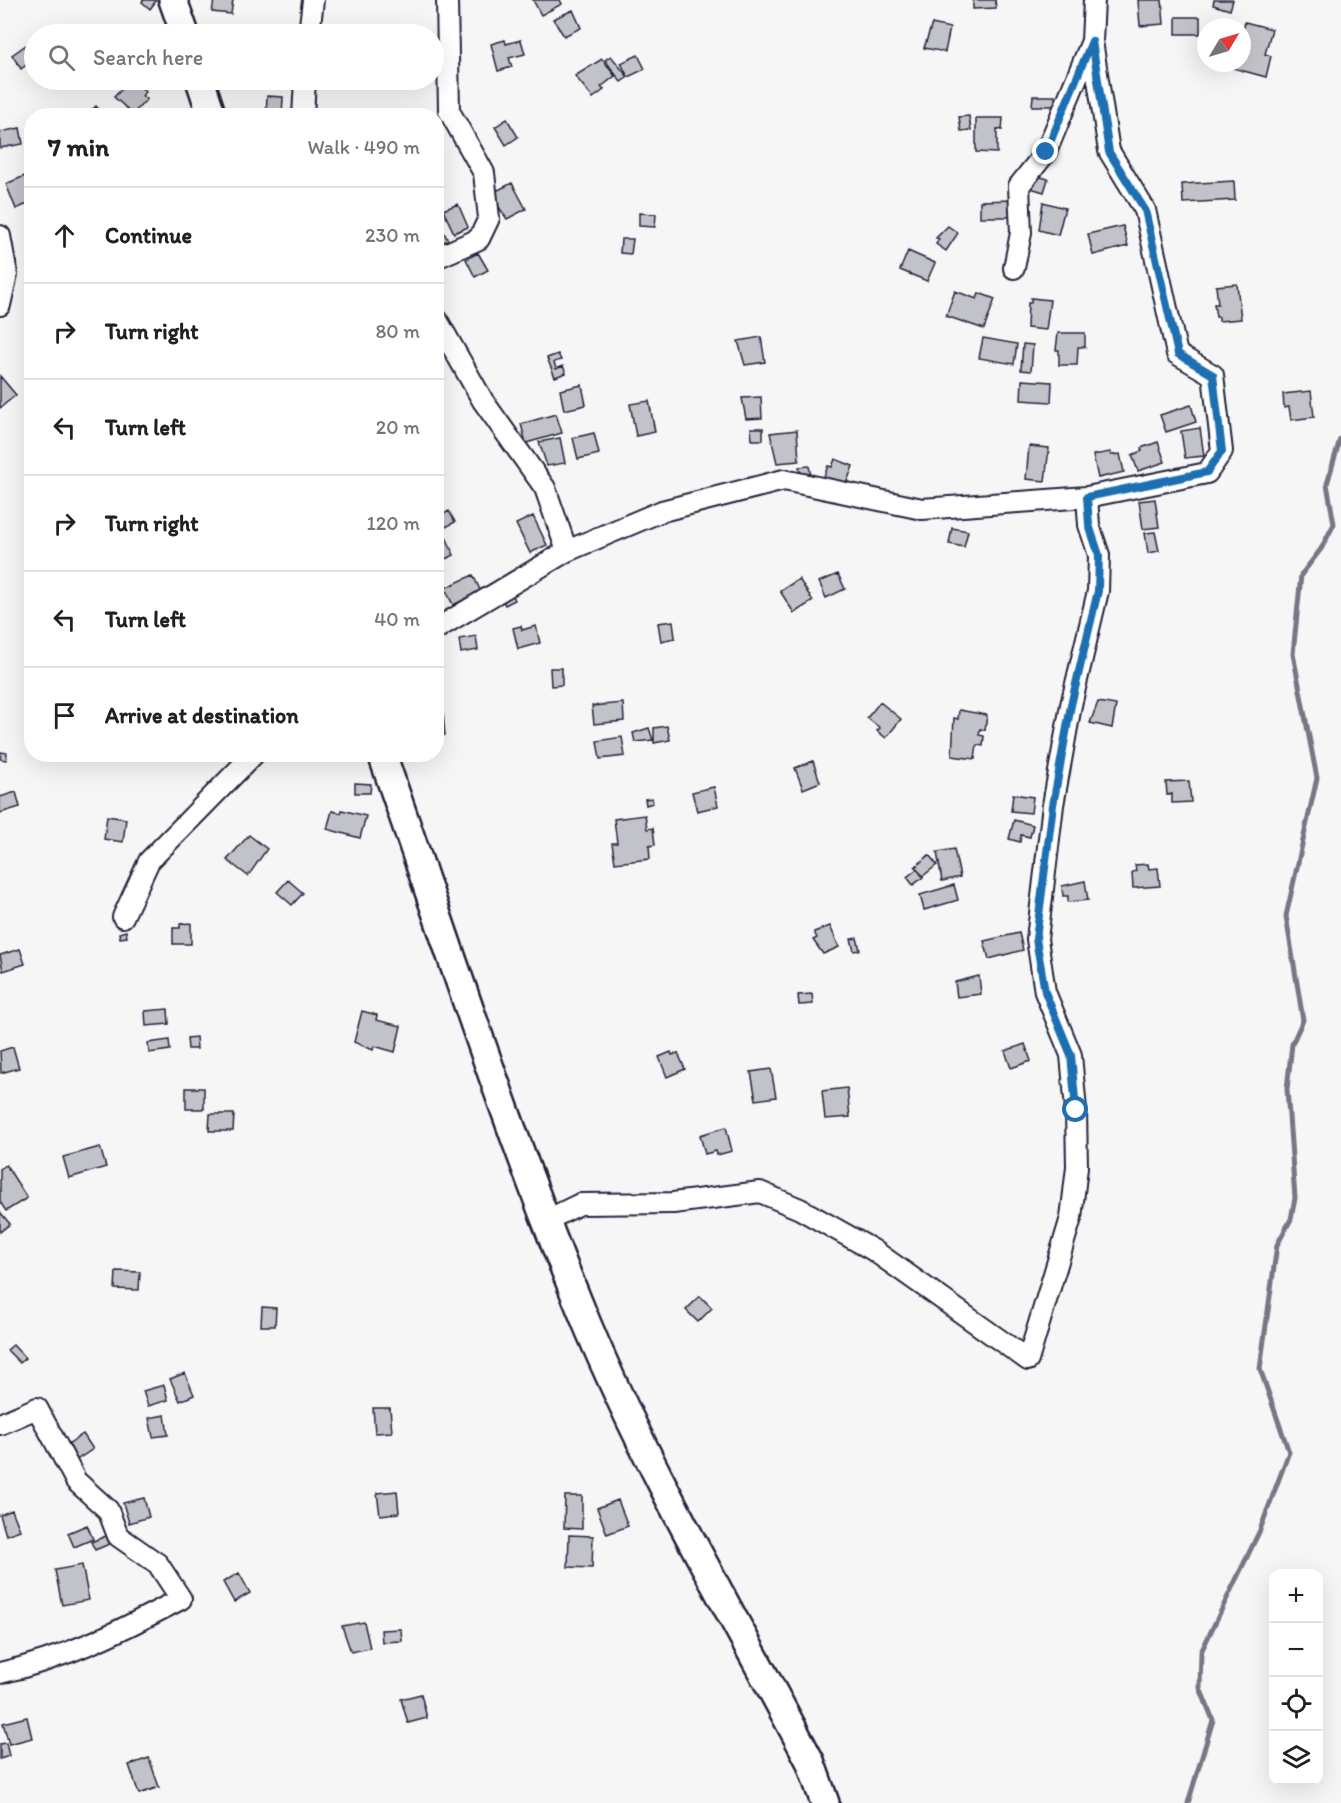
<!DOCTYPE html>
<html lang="en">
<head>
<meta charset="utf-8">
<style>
	body { margin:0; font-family:Itim,sans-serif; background:#f2f2f2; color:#202124 }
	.controls { position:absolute; right:18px; bottom:18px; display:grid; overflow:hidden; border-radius:12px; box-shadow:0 6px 24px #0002 }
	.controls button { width:54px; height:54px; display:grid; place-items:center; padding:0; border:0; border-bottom:2px solid #e0e0e0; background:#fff; color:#202124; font:30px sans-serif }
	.compass { position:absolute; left:1197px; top:18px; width:54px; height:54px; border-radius:50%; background:#fff; box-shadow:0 6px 24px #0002; rotate:52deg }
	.stop { position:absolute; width:18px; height:18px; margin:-14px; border:4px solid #1f6fb2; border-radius:50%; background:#fff }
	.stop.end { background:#1f6fb2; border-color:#fff; box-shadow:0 2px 6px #0008 }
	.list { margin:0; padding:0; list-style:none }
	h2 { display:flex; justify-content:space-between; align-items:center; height:78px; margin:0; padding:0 24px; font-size:26px }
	h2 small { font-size:20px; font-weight:400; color:#757577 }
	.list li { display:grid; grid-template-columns:39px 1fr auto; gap:18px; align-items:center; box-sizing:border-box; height:96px; padding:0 24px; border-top:2px solid #e0e0e0 }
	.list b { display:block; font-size:22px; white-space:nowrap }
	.list em { font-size:20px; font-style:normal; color:#757577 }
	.icon { flex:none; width:33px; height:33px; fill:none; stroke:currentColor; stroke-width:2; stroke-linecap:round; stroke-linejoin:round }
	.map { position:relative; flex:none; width:1341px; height:1803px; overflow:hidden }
	.search { position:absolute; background:#fff; box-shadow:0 6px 24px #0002; left:24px; top:24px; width:420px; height:66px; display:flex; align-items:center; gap:15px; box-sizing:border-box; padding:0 21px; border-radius:33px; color:#757577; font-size:22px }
	.panel { position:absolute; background:#fff; box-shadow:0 6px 24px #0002; left:24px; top:108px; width:420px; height:654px; border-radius:24px }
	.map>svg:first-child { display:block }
</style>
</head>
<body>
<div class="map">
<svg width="1341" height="1803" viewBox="0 0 1341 1803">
	<rect width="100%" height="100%" fill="#f6f6f7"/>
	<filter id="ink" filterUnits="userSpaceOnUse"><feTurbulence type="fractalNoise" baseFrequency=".0167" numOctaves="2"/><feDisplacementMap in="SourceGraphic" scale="12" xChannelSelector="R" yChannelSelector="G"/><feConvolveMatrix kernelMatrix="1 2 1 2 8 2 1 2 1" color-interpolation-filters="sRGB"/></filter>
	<g filter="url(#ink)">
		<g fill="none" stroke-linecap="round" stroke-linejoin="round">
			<path stroke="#767685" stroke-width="5" d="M1188,1803L1213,1720L1200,1688L1201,1652L1260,1530L1289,1452L1260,1369L1277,1245L1291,1219L1295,1198L1287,1089L1292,1044L1303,1020L1286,916L1317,778L1293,654L1301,575L1321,549L1334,524L1327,484L1340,439"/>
		</g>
		<path fill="#c2c2c9" stroke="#22223b" stroke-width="1.5" d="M143,0H154L156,1L150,9L142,2Z
			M214,0H233L231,14L212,12Z
			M533,0H560L562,4L541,15Z
			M973,0H995L996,8L973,9Z
			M1138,0H1162L1164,24L1140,26Z
			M1214,0H1233L1230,10L1213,5Z
			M573,10L581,28L564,36L553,19Z
			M1176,17H1200V34H1176Z
			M1245,22L1272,29L1265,54L1271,56L1266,77L1233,68L1235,63H1242V35Z
			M932,24L950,28L945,52L924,48Z
			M505,40L506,44L521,40L525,54L509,58L512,67L498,71L491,44Z
			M26,45L34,59L21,69L12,55Z
			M638,55L645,69L628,77L621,63Z
			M611,56L628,77L621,82L605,60Z
			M602,59L615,76L601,87L604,90L593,98L575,76Z
			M136,82L146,92L142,96L147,99L133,114L114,97L128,83L132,86Z
			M267,96L283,97L282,116H266Z
			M1033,96H1055V106H1032Z
			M96,106L104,116H85Z
			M969,116L971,130L961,131L959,117Z
			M976,118H1003L1002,130L997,129V153L976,152Z
			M507,119L518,137L506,145L495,127Z
			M20,128L23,144L0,148V132Z
			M1031,174L1048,179L1044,192L1027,187Z
			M27,175L32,187V202L16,209L6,184Z
			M1234,181L1235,200L1183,203L1182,184Z
			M512,183L526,209L507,219L490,194Z
			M1012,200V217H980V201Z
			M1043,202L1065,208L1058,235L1039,230Z
			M458,204L468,227L454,233L443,210Z
			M639,213L656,214L655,227L639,226Z
			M437,220L448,240L436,247V221Z
			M948,226L958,233L946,251L936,244L939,239L936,238Z
			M1123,226L1128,246L1093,255L1088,234Z
			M621,239H633L631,254L620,253Z
			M908,251L935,263L927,281L900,270Z
			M478,253L488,270L475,277L466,259Z
			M1237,284L1241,319L1219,321V317H1216L1214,304H1218L1216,286Z
			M955,291L977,299L979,293L995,299L984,329L946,316Z
			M1031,298L1050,300L1046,330L1027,328L1028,303H1031Z
			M1058,333H1085V347H1078L1077,365H1059V350H1056Z
			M761,337L765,362L745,365L738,341Z
			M983,338L1017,344L1014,364L979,358Z
			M1023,344L1033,345L1031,371L1021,370Z
			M558,354L561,360L554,362L556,369L563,366L566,373L555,377L547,358Z
			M0,376L16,395L0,408Z
			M1022,380L1052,382L1051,402L1021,400Z
			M582,385L586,405L564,410L560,390Z
			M1311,391L1314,417L1291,420L1289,407L1284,408L1283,394Z
			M761,397L762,418L746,419L742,398Z
			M649,401L655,432L636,436L630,404Z
			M1191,405L1196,422L1166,432L1160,415Z
			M556,414L562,433L526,443L521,424Z
			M751,428H763V440H752Z
			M1200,428L1204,456L1185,458L1181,431Z
			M797,430L799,461L777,463L770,433Z
			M594,433L599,454L578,459L573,438Z
			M560,438L565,463L547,466L539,442Z
			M1158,442L1165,462L1138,471L1132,455L1142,451L1141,448Z
			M1029,446L1049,448L1045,481L1026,479Z
			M1110,452L1111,455L1120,454L1124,472L1098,478L1093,455Z
			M835,459L853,466L845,487L823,479L828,466L832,467Z
			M809,466L811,476L801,477L799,467Z
			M1155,499L1159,527L1143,529L1139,501Z
			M449,511L455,522L446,527L440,516Z
			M533,516L547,545L530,553L516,524Z
			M952,528L968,531L964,547L949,544Z
			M1155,532L1159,551L1148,553L1145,533Z
			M446,537L454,555L436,563V541Z
			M838,574L845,589L826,598L819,582Z
			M473,575L481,592L453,605L445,588Z
			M799,579L813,601L794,613L780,591Z
			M511,592L515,600L505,605L501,597Z
			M673,621L675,638L661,641L658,623Z
			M521,626L522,630L536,626L540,643L518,649L513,628Z
			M476,636L478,650L461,653L459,639Z
			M550,668H562V685L551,686Z
			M880,702L901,719L886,738L877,731L880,728L867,718Z
			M1098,702L1116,705L1112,728L1090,723Z
			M623,703L624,721L594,724L592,706Z
			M959,710L987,715L985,730L980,729L979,735L984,736L983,746L977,745L975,759L952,756L954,718L958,719Z
			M443,713L445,735H436V714Z
			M667,726L670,740L654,743V728Z
			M649,728L653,740L635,742L633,733Z
			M622,737L625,756L600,759L597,741Z
			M1,752L7,753L6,760L0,759Z
			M813,761L820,782L803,789L795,768Z
			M1189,781L1191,802L1172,803V794L1167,795L1166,782Z
			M355,783L371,784L370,793H355Z
			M714,787L718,806L697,811L692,792Z
			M16,792L20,807L0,813V797Z
			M1013,794L1033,797L1031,813L1011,811Z
			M652,798L653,803L646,805L645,799Z
			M342,810L366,816L360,838L327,829L332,811L341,813Z
			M645,815L647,829L653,828L655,845L649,846L650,859L615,863L612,843H617L614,819Z
			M107,816L126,819L123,842L104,839Z
			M1014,820L1033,825L1030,837L1021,835L1020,842L1009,839Z
			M249,835L267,849L248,876L227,860Z
			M954,849L960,877L942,881L937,852Z
			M929,855L937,865L923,876L915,867Z
			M1148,864L1149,869L1158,868L1160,886L1133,888L1132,872L1136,871L1135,865Z
			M917,869L923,877L913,885L907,877Z
			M288,880L303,893L292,905L277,892Z
			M1085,881L1088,900L1068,902V896H1063L1062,886Z
			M954,885L958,900L924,910L920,895Z
			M191,923V944H173V928H180V924Z
			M830,926L839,947L823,954L813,940L817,938L814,932Z
			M126,931L127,937L120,938L119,933Z
			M1019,933L1023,950L989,959L984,941Z
			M857,938L860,950L854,951L851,939Z
			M20,949L25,964L3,971L0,955Z
			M979,976L981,994L957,997L955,982Z
			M812,994L813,1004L799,1005L798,995Z
			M168,1009L169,1024L146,1026L145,1011Z
			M362,1011L377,1015L376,1020L401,1026L395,1052L374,1046L373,1050L354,1042Z
			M196,1037L197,1049H188L187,1038Z
			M169,1040L170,1050L149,1053L148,1043Z
			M1025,1044L1031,1061L1011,1068L1005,1051Z
			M13,1047L19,1068L1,1073L0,1051Z
			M671,1052L672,1055L678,1053L685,1069L667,1077L659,1057Z
			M771,1069L776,1097L756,1100L751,1072Z
			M186,1088H204V1109H186Z
			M847,1088L850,1117L825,1119L822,1091Z
			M210,1114H234L233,1131H209Z
			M726,1127L732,1151L717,1155L716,1151L705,1154L700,1135Z
			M100,1147L106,1167L69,1178L63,1157Z
			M6,1165L27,1198L6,1211L0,1202V1169Z
			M0,1212L10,1224L0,1232Z
			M116,1271L140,1272L139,1290L115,1289Z
			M700,1296L712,1308L698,1322L686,1310Z
			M262,1307L276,1308L275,1326H261Z
			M13,1345L25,1358L20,1363L7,1350Z
			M185,1373L194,1395L180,1401L170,1379Z
			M164,1385L168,1400L148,1406L143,1391Z
			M373,1408H390L392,1432L375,1433Z
			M165,1415L168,1435L153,1437L149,1418Z
			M83,1434L93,1449L75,1461L65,1446Z
			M397,1491L399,1513L380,1515L377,1493Z
			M565,1496H582V1529L564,1528Z
			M144,1498L149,1517L129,1523L123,1503Z
			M618,1500L628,1526L607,1534L597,1508Z
			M12,1510L20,1530L6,1535L0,1515Z
			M87,1525L93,1539L74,1547L68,1533Z
			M111,1534L114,1542L95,1550L91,1542Z
			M569,1535L593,1536L592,1568L568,1567Z
			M82,1565L89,1600L62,1605L55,1570Z
			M239,1573L250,1593L234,1602L223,1582Z
			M364,1622L370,1648L351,1652L342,1626Z
			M401,1629L402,1641L382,1642L381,1630Z
			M421,1694L427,1718L408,1723L401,1699Z
			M27,1717L32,1738L9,1744L3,1723Z
			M6,1743L9,1756L0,1759V1744Z
			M149,1758L159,1787L139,1794L129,1765Z"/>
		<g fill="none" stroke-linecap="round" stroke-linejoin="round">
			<g stroke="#22223b" stroke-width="24">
				<path id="street" d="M309,34L313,0
					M303,116L305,80
					M0,236L7,274L0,305
					M436,258L479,239L489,218L484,173L449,111L447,0
					M1014,268L1021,233L1019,186L1046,152L1092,41
					M436,318L483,401L545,488L567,551L436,629
					M567,551L662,511L784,480L922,509L1087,497L1207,473L1222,451L1213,375L1177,354L1145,210L1109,151L1092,41L1094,0
					M123,917L149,861L254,754
					M547,1220L580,1204L673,1203L760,1192L800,1209L873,1250L1028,1360L1071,1218L1077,1167L1076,1110L1071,1055L1045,992L1037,939L1053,805L1071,705L1098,591L1099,555L1089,525L1087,497
					M0,1424L37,1408L76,1481L108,1510L118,1536L158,1564L181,1599C120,1631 67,1658 0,1673"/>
			</g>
			<g stroke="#22223b" stroke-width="32">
				<path id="secondary" d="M173,0L185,34
					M200,80L212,116
					M382,754C448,945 510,1138 587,1324C650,1474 734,1617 810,1761L825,1803"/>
			</g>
			<use href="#street" stroke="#fff" stroke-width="20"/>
			<use href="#secondary" stroke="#fff" stroke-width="27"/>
		</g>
	</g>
	<g fill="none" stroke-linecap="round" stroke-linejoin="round" filter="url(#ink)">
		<path stroke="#1f6fb2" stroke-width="8" d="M1046,152L1092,41L1109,152L1145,210L1178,354L1213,375L1222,451L1207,472L1087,497L1089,525L1099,555L1098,591L1071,705L1053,805L1036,939L1045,992L1071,1055L1076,1110"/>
	</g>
</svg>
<div class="controls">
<button>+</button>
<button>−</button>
<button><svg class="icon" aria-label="locate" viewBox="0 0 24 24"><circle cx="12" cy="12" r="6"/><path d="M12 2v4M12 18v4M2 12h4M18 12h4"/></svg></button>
<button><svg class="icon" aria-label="layers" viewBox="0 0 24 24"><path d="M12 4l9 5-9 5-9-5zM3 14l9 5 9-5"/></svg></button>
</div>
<svg class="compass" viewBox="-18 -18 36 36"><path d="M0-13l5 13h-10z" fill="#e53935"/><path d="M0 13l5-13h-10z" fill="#757577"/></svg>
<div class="stop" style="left:1076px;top:1110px"></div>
<div class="stop end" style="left:1046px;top:152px"></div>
<div class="search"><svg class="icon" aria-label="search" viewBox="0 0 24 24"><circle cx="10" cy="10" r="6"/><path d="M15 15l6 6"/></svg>Search here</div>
<section class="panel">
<h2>7 min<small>Walk · 490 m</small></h2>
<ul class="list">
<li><svg class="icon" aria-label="ahead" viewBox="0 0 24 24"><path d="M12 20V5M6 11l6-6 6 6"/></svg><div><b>Continue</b></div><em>230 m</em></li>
<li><svg class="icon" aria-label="right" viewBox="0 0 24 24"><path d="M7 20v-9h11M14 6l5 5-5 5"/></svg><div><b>Turn right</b></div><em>80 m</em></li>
<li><svg class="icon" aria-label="left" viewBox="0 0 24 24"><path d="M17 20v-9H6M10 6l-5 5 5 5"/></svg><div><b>Turn left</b></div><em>20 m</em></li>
<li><svg class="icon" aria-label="right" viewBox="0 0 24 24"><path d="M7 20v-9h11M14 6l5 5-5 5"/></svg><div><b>Turn right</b></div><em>120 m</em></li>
<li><svg class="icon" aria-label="left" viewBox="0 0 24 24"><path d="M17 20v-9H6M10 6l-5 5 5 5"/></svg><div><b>Turn left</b></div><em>40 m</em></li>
<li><svg class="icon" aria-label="arrive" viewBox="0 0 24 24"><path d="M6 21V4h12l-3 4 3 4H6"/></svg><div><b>Arrive at destination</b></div></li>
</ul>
</section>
</div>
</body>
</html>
